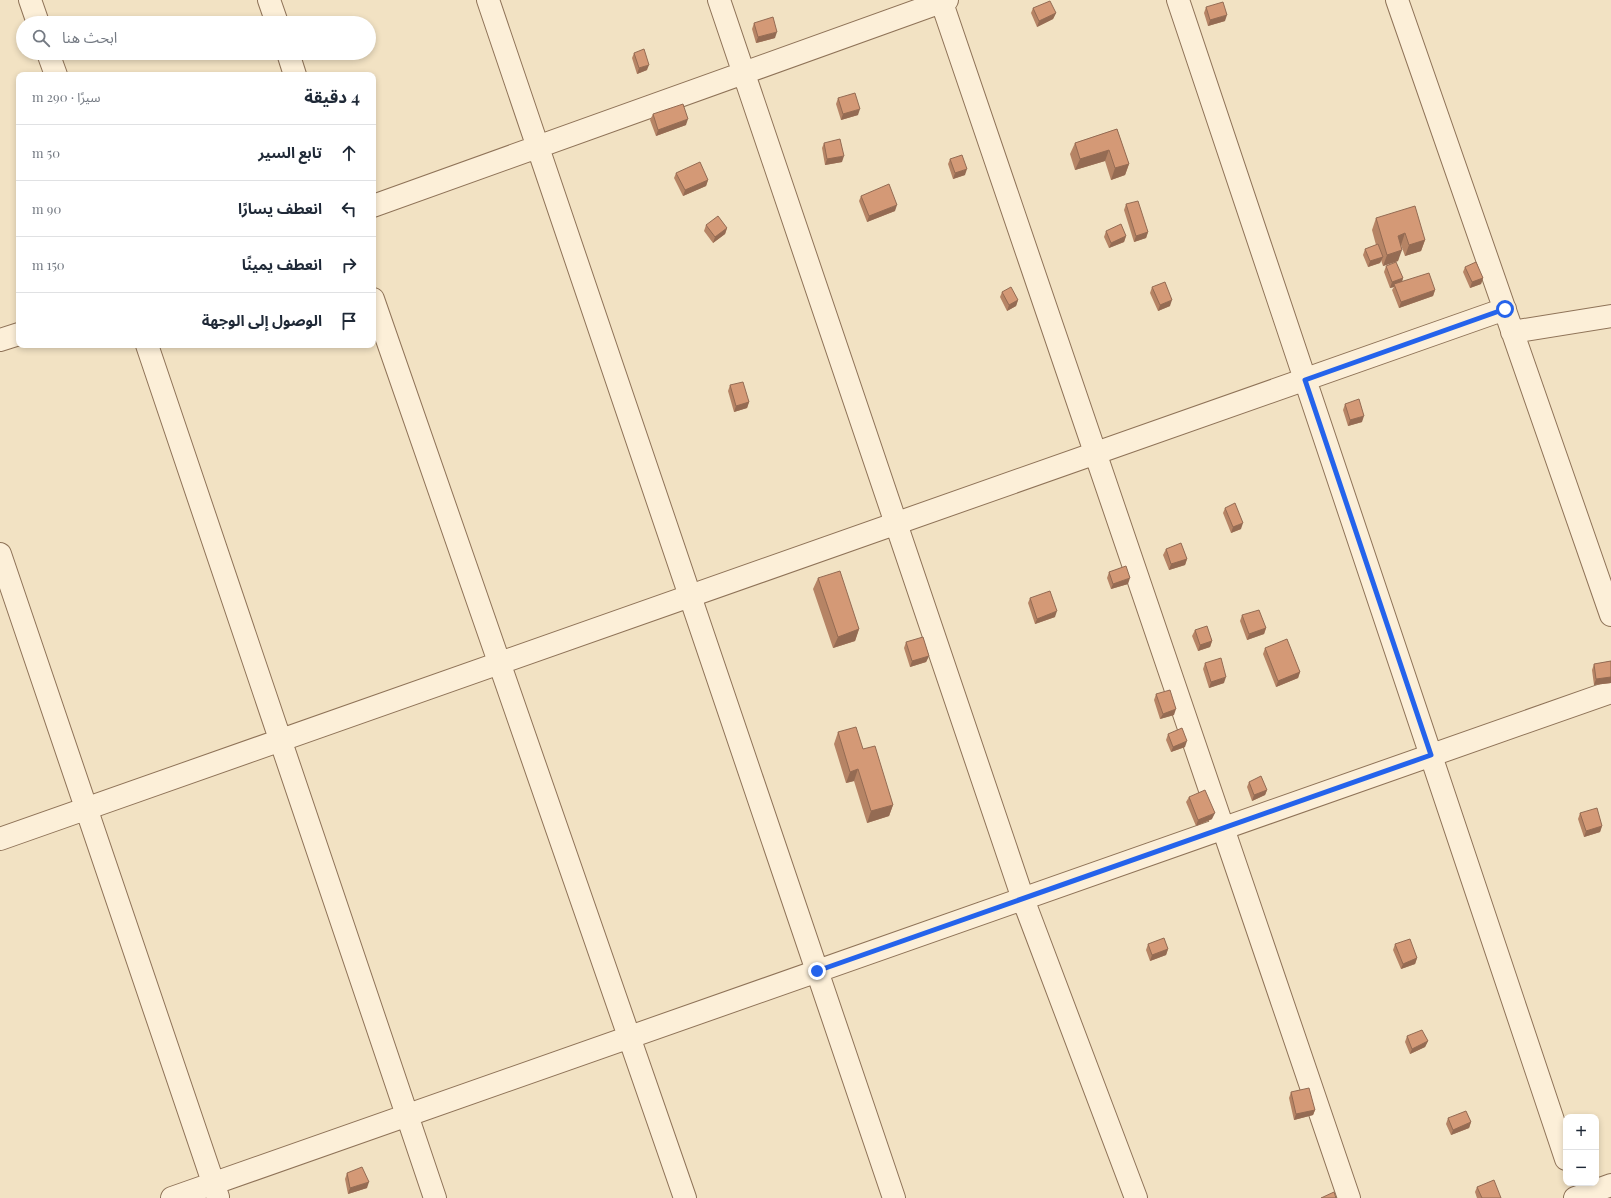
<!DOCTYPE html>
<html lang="ar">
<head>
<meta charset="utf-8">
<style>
	body { margin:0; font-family:"Playfair Display","Noto Sans Arabic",serif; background:#f2f2f3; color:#1f2937; direction:rtl }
	.controls { position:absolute; right:12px; bottom:12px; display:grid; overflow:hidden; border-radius:8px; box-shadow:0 2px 6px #0003 }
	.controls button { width:36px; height:36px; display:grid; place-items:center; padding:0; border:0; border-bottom:1px solid #e0e1e3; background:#fff; color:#1f2937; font:20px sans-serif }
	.stop { position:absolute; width:12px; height:12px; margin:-9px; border:3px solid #2563eb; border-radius:50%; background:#fff }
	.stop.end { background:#2563eb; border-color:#fff; box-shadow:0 1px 4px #0008 }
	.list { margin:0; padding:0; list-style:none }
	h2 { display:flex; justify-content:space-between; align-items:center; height:52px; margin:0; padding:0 16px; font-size:17px }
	h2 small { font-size:13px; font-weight:400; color:#747a83 }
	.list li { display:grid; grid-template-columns:26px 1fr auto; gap:12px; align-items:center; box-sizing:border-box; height:56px; padding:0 16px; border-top:1px solid #e0e1e3 }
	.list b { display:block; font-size:15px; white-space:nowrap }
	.list em { font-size:13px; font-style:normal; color:#747a83 }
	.icon { flex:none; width:22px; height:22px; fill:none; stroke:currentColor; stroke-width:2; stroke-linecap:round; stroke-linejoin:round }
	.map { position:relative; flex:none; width:1611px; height:1198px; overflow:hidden; direction:ltr }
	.search { position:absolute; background:#fff; box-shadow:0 2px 6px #0003; left:16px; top:16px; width:360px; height:44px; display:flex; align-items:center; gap:10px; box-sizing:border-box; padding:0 14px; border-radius:22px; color:#747a83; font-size:15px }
	.panel { position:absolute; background:#fff; box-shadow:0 2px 6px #0003; left:16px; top:72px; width:360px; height:276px; border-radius:8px; direction:rtl }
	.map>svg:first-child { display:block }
</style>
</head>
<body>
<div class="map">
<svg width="1611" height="1198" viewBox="0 0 1611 1198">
	<rect width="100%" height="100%" fill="#f2e2c3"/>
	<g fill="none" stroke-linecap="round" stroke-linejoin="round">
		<g stroke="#8f7358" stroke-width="24">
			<path id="minor" d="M30,0L38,23
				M269,0L277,23
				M488,0L894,1198
				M719,0L1023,899L1136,1198
				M941,0L1349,1198
				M1178,0L1566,1159
				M1397,0L1611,615
				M48,53L56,75
				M288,53L295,75
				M373,206L947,0
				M373,299L685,1198
				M1512,332L1611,316
				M0,340L19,334
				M147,345L435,1198
				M0,554L218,1197
				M0,839L1505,309
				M172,1198L1611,692
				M1575,1198L1611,1185"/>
		</g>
		<use href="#minor" stroke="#fcefd8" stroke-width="22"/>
	</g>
	<path fill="#b68465" d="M1206,7L1225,21L1208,26L1204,13Z
		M1033,8L1056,13L1053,19L1037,27L1031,13Z
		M754,23L775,38L756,43L752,29Z
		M634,53L647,70L637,74L632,58Z
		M838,98L858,115L841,120L836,104Z
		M653,114L686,125L656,136L650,120Z
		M1117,129L1129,164L1125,175L1111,180L1105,161L1075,170L1070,154L1075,143Z
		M824,143L842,162L825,165L822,148Z
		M950,159L965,175L953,179L948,164Z
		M676,173L708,180L706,186L683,196L674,178Z
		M861,196L895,211L867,222L859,201Z
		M1126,204L1148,232L1146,238L1134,242L1124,210Z
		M1376,218L1425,240L1421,251L1405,256L1401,245L1398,261L1383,266L1381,260L1380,263L1368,267L1363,255L1365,249L1376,245L1372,230Z
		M706,225L727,228L725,234L713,243L704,231Z
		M1106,231L1126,236L1124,242L1109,248L1104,237Z
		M1386,266L1403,278L1402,282L1435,290L1433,296L1399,308L1392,290L1394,287L1390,288L1384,272Z
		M1465,267L1483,278L1481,284L1470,288L1463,272Z
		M1152,287L1170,306L1158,311L1150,293Z
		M1002,292L1018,300L1016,306L1007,311L1000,297Z
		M730,385L749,402L747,408L734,412L728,391Z
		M1345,404L1362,422L1348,426L1343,410Z
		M1225,508L1241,529L1231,533L1223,513Z
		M1166,549L1187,559L1185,565L1169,570L1163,555Z
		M1109,572L1128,584L1111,589L1107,578Z
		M818,578L859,629L855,641L833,648L813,589Z
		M1030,598L1055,617L1035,624L1028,603Z
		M1242,615L1266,628L1264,634L1247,640L1240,621Z
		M1195,630L1212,641L1210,647L1198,651L1192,636Z
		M906,642L929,656L926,662L910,667L904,648Z
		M1265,648L1300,672L1298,678L1276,687L1263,654Z
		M1611,661V683L1594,685L1592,670L1594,664Z
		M1205,663L1224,683L1209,688L1203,669Z
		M1156,694L1174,715L1160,719L1154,700Z
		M838,732L863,749L893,805L889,816L867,823L854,781L846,783L834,744Z
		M1168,734L1185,747L1171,752L1166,740Z
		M1249,782L1267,790L1265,795L1252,801L1247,787Z
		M1189,797L1212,819L1196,826L1186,802Z
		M1580,813L1602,826L1600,832L1584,837L1578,819Z
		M1148,944L1168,949L1166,955L1150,961L1146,950Z
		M1395,944L1417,958L1415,964L1401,969L1393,950Z
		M1407,1036L1428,1041L1425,1047L1410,1054L1405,1042Z
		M1291,1092L1315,1110L1313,1115L1294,1120L1289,1098Z
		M1448,1118L1471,1122L1469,1128L1451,1135L1446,1124Z
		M347,1173L367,1188L348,1194L345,1179Z
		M1477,1187L1501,1198H1477L1475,1192Z"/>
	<path fill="#946b53" d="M1056,13L1053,19L1037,27L1039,21Z
		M1227,15L1225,21L1208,26L1210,20Z
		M777,32L775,38L756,43L758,37Z
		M649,65L647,70L637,74L639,68Z
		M860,109L858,115L841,120L843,114Z
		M688,119L686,125L656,136L658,130Z
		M1109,150L1105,161L1075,170L1080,159Z
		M844,156L842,162L825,165L827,159Z
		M1129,164L1125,175L1111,180L1115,168Z
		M967,169L965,175L953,179L955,173Z
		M708,180L706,186L683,196L685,190Z
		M897,205L895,211L867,222L869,216Z
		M727,228L725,234L713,243L715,237Z
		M1148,232L1146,238L1134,242L1136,236Z
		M1405,233L1401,245L1393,247L1398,236Z
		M1126,236L1124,242L1109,248L1111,243Z
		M1425,240L1421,251L1405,256L1409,245Z
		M1402,250L1398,261L1383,266L1387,255Z
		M1383,257L1380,263L1368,267L1370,261Z
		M1403,278L1401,284H1394V287L1390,288L1392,282Z
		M1483,278L1481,284L1470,288L1472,282Z
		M1435,290L1433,296L1399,308L1401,302Z
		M1018,300L1016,306L1007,311L1009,305Z
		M1172,300L1170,306L1158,311L1160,305Z
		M749,402L747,408L734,412L736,406Z
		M1364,416L1362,422L1348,426L1350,420Z
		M1243,523L1241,529L1231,533L1233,527Z
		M1187,559L1185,565L1169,570L1171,564Z
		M1130,578L1128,584L1111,589L1113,584Z
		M1057,611L1055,617L1035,624L1037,619Z
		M1266,628L1264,634L1247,640L1249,634Z
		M859,629L855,641L833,648L838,637Z
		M1212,641L1210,647L1198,651L1200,645Z
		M929,656L926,662L910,667L912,661Z
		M1300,672L1298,678L1276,687L1278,681Z
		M1226,677L1224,683L1209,688L1211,682Z
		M1611,677V683L1594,685L1596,679Z
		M1176,709L1174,715L1160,719L1163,714Z
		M1187,741L1185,747L1171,752L1173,747Z
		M858,769L854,781L846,783L850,772Z
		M1267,790L1265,795L1252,801L1254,795Z
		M893,805L889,816L867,823L871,811Z
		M1215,813L1212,819L1196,826L1198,820Z
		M1602,826L1600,832L1584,837L1586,831Z
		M1168,949L1166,955L1150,961L1152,955Z
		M1417,958L1415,964L1401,969L1403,964Z
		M1428,1041L1425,1047L1410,1054L1412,1049Z
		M1315,1110L1313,1115L1294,1120L1296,1114Z
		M1471,1122L1469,1128L1451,1135L1453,1130Z
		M369,1182L367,1188L348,1194L350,1188Z"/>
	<path fill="#d49976" stroke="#946b53" d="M1050,1L1056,13L1039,21L1033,8Z
		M1223,2L1227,15L1210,20L1206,7Z
		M773,17L777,32L758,37L754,23Z
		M644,49L649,65L639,68L634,53Z
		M855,93L860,109L843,114L838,98Z
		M683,104L688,119L658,130L653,114Z
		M1117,129L1129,164L1115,168L1109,150L1080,159L1075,143Z
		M840,139L844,156L827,159L824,143Z
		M962,155L967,169L955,173L950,159Z
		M700,162L708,180L685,190L676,173Z
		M889,184L897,205L869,216L861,196Z
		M1138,201L1148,232L1136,236L1126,204Z
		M1415,206L1425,240L1409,245L1405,233L1398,236L1402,250L1387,255L1376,218Z
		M718,216L727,228L715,237L706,225Z
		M1121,224L1126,236L1111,243L1106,231Z
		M1378,244L1383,257L1370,261L1365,249Z
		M1396,262L1403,278L1392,282L1386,266Z
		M1476,262L1483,278L1472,282L1465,267Z
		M1429,273L1435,290L1401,302L1394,284Z
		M1165,282L1172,300L1160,305L1152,287Z
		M1011,287L1018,300L1009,305L1002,292Z
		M743,382L749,402L736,406L730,385Z
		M1359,399L1364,416L1350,420L1345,404Z
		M1235,503L1243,523L1233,527L1225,508Z
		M1181,543L1187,559L1171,564L1166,549Z
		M1126,566L1130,578L1113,584L1109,572Z
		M840,571L859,629L838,637L818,578Z
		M1050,591L1057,611L1037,619L1030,598Z
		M1259,610L1266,628L1249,634L1242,615Z
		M1207,626L1212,641L1200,645L1195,630Z
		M923,637L929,656L912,661L906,642Z
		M1287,639L1300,672L1278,681L1265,648Z
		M1221,658L1226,677L1211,682L1205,663Z
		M1611,661V677L1596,679L1594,664Z
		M1170,690L1176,709L1163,714L1156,694Z
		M856,727L863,749L875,746L893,805L871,811L858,769L850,772L838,732Z
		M1182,728L1187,741L1173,747L1168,734Z
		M1261,776L1267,790L1254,795L1249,782Z
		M1205,790L1215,813L1198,820L1189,797Z
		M1597,808L1602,826L1586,831L1580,813Z
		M1164,938L1168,949L1152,955L1148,944Z
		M1410,939L1417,958L1403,964L1395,944Z
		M1422,1030L1428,1041L1412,1049L1407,1036Z
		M1309,1088L1315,1110L1296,1114L1291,1092Z
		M1466,1111L1471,1122L1453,1130L1448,1118Z
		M362,1167L369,1182L350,1188L347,1173Z
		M1494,1180L1501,1198H1482L1477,1187Z
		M1334,1192L1336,1198H1321Z"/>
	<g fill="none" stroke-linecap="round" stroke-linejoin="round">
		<path stroke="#2563eb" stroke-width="5" d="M817,971L1431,755L1305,380L1505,309"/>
	</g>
</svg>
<div class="controls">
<button>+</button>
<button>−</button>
</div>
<div class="stop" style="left:1505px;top:309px"></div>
<div class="stop end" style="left:817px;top:971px"></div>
<div class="search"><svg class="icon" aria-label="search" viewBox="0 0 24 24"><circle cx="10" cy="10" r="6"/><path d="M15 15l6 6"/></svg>ابحث هنا</div>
<section class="panel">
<h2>4 دقيقة<small>سيرًا · 290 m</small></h2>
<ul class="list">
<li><svg class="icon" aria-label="ahead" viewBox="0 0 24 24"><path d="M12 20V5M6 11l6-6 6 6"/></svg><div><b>تابع السير</b></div><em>50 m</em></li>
<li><svg class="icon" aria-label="left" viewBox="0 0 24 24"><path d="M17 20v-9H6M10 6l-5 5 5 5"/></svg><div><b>انعطف يسارًا</b></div><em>90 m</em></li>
<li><svg class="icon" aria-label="right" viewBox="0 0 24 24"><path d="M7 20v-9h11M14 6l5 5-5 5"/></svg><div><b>انعطف يمينًا</b></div><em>150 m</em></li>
<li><svg class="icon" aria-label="arrive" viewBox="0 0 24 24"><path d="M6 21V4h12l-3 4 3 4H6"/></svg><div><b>الوصول إلى الوجهة</b></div></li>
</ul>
</section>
</div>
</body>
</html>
